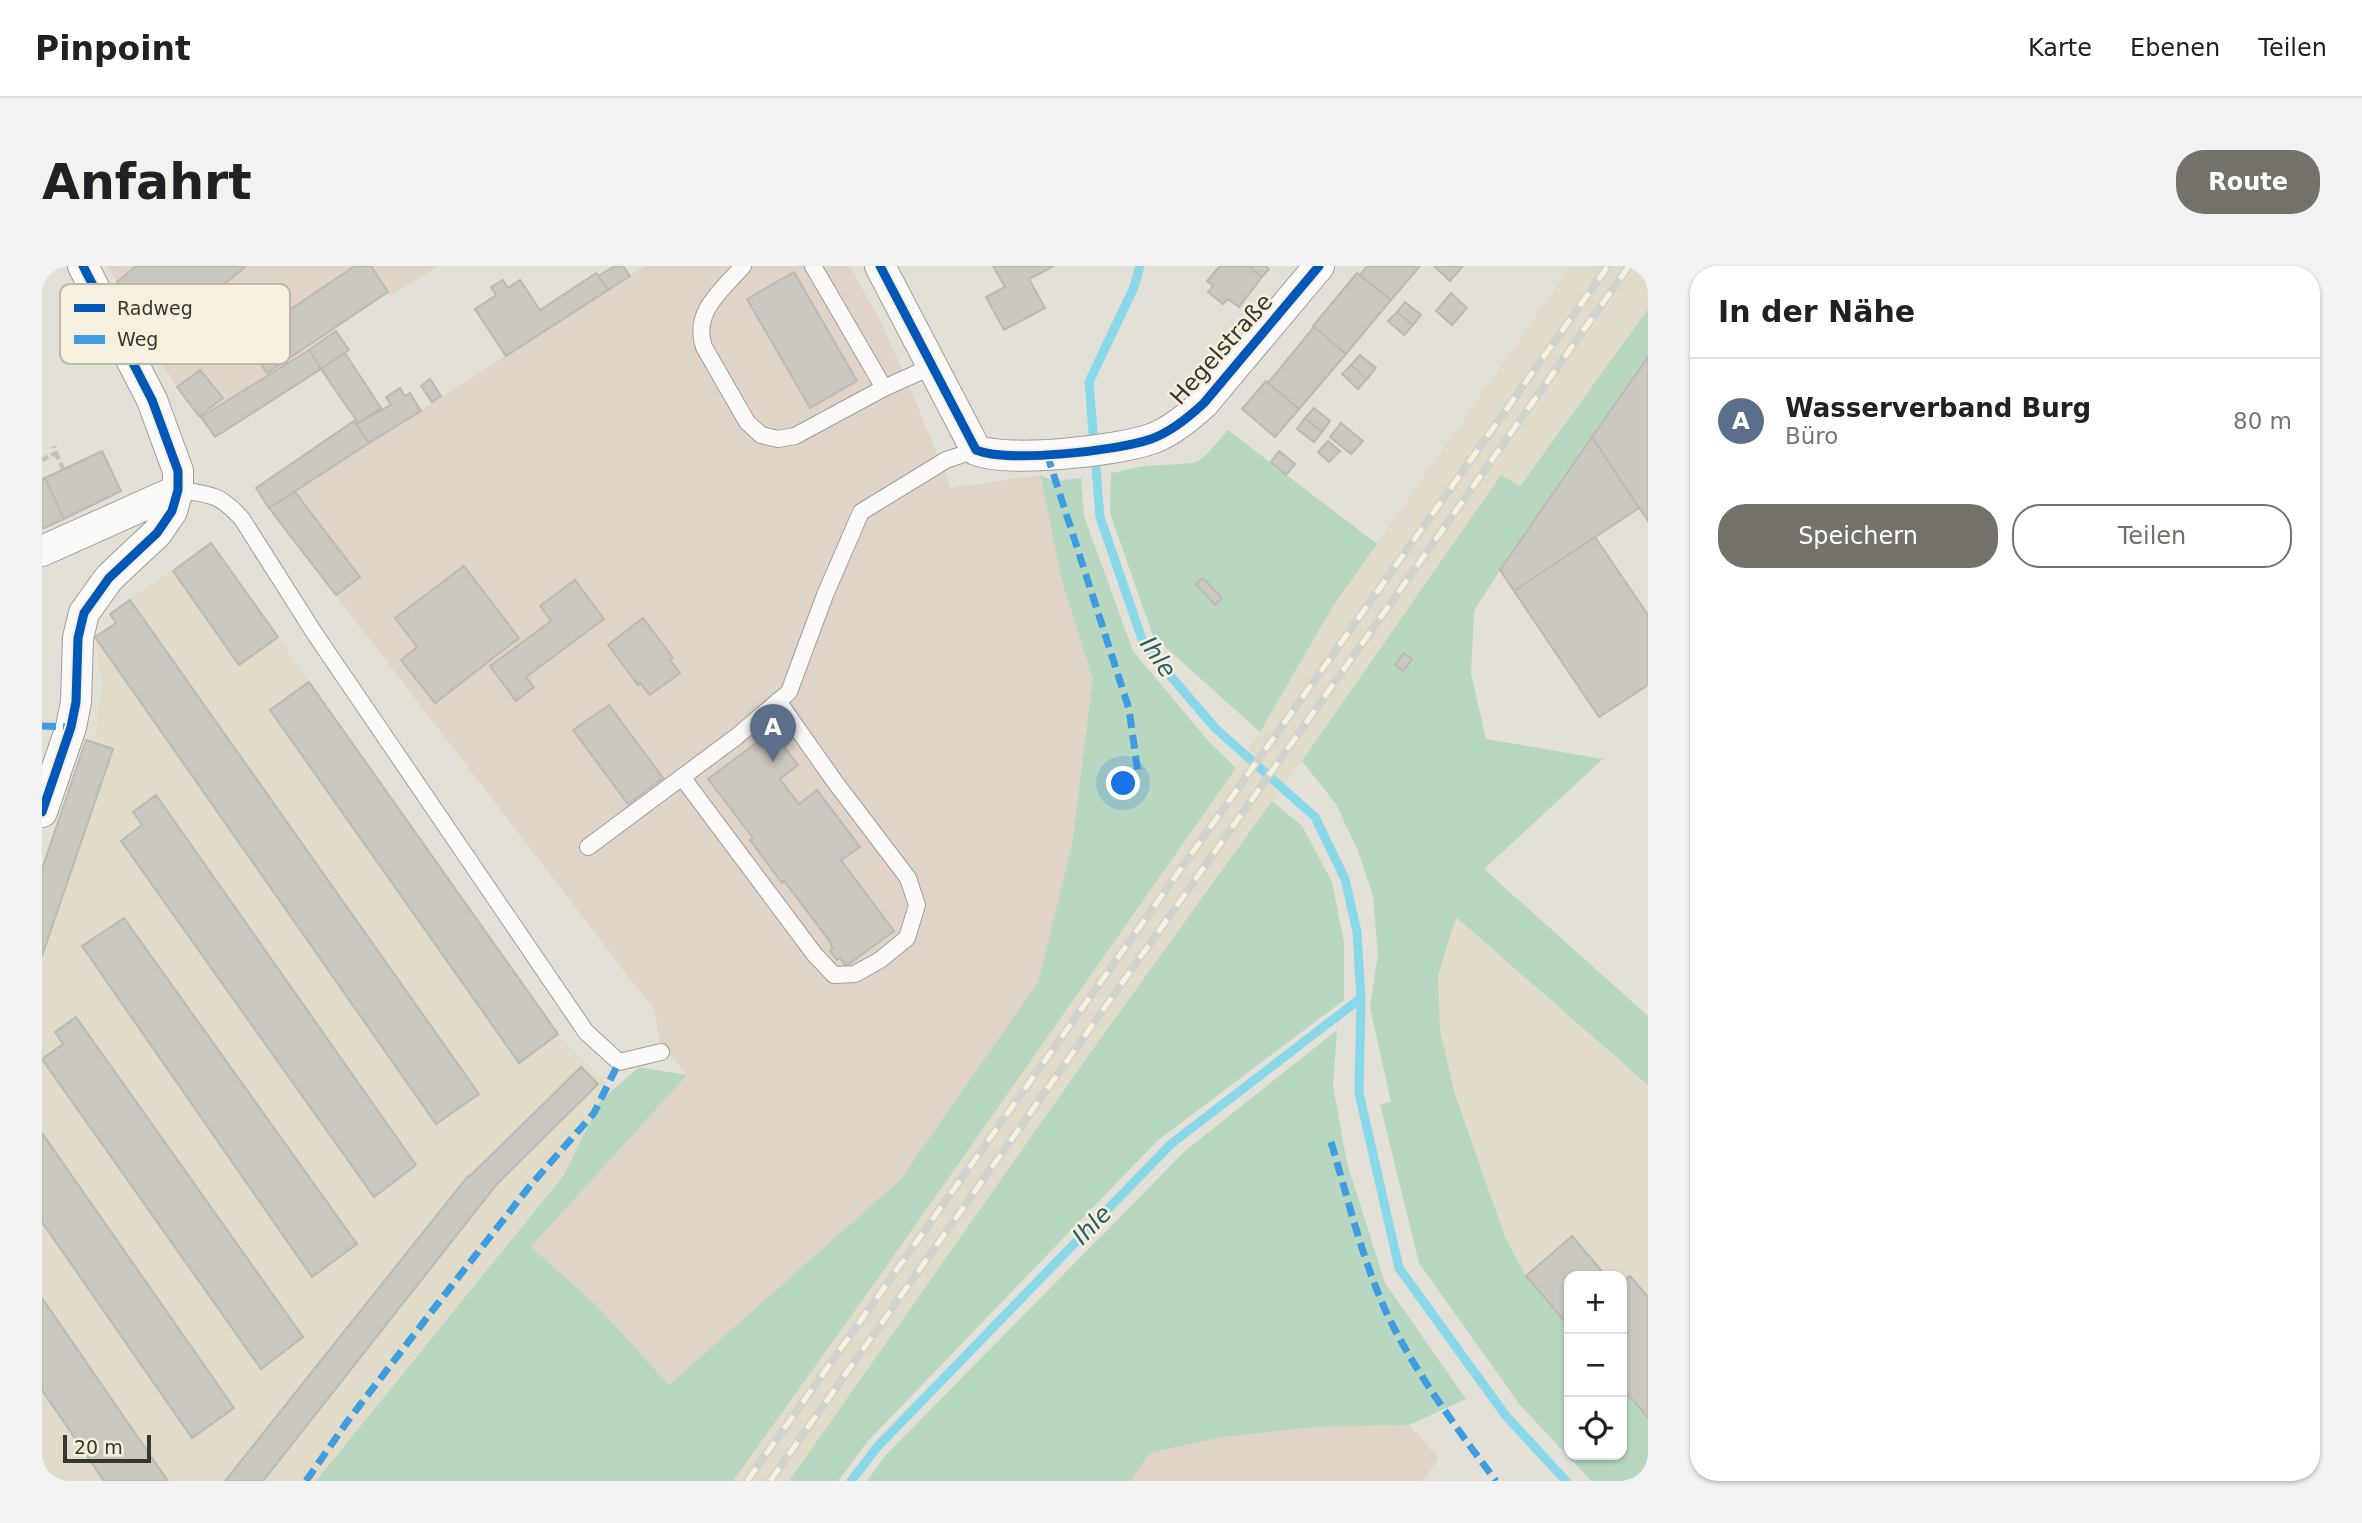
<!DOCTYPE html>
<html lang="de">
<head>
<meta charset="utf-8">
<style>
	body { margin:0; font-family:"DejaVu Sans",sans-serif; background:#f2f2f2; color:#202124 }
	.controls { position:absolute; right:21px; bottom:21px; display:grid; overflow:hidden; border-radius:14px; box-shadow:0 2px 5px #0004 }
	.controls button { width:63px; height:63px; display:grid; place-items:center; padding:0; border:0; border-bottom:2px solid #e0e0e0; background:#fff; color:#202124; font:35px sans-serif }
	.scale { position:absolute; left:21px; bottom:18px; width:88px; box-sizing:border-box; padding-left:7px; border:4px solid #37352e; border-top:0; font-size:19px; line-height:24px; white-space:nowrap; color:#37352e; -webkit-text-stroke:5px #f6f0de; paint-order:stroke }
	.you { position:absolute; left:1082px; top:518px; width:24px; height:24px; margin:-18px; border:5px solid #fff; border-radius:50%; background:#1a73e8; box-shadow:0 0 0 10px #1a73e833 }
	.badge { display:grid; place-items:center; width:46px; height:46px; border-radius:50%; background:#737169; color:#fff; font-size:23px; font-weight:700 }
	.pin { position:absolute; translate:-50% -58px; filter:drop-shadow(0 2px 4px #0008) }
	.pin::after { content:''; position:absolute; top:37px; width:24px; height:21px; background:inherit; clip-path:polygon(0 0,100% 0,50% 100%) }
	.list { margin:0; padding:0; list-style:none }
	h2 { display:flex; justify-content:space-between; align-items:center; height:91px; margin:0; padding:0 28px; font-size:30px }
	h2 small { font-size:23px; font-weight:400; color:#757577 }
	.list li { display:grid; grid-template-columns:46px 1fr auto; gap:21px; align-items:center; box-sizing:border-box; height:126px; padding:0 28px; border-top:2px solid #e0e0e0 }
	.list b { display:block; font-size:26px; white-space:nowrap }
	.list p { margin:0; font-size:23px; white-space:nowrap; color:#757577 }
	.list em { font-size:23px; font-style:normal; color:#757577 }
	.actions { display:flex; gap:14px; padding:21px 28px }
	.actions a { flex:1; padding:16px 0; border:2px solid #737169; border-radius:28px; text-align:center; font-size:24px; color:#737169 }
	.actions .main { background:#737169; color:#fff }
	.icon { flex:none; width:38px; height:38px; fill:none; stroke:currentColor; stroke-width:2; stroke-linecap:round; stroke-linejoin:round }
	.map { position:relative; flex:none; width:1606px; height:1215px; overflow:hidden; border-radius:28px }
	header { display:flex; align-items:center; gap:42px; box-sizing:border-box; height:98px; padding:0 35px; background:#fff; border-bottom:2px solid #e0e0e0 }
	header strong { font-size:33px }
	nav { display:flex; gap:38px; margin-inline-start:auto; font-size:24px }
	.intro { display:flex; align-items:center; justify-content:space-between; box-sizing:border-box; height:168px; padding:0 42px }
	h1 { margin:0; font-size:49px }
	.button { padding:18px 32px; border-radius:28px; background:#737169; color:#fff; font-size:24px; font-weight:700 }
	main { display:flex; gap:42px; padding:0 42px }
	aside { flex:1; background:#fff; border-radius:28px; box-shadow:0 2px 5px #0004 }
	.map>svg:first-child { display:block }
</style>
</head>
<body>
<header>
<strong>Pinpoint</strong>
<nav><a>Karte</a><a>Ebenen</a><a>Teilen</a></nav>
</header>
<div class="intro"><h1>Anfahrt</h1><a class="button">Route</a></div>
<main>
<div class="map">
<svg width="1606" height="1215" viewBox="0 0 1606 1215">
	<rect width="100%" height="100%" fill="#e3e0d7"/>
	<path fill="#e0d3c8" d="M65,0H396L349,30L346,26L293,62L294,65L159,151L135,121L108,78L120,70L75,16Z
		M603,0H808L840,58L858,98L909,222L998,209L1021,319L1051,413L1030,579L996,716L858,914L627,1119L553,1038L489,981L645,809L617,775L613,745L227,242Z
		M1367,1159L1397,1192L1381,1215H1089L1106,1187L1181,1171L1273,1161Z"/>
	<path fill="#e1dbc9" d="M1529,0H1606V43L1477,220L1459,209L1260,495L1046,790L747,1215H691L837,1011L1194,502L1218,466L1291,340Z
		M169,277L516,768L563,816L559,834L522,909L274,1215H0V603L44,474L52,476L60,418L53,371L74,357L68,348Z
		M1414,650L1606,819V1152L1580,1121V1010H1527V1060L1484,1010L1463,971L1413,828L1398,765L1396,710Z"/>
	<path fill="#b7d7c0" d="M1606,43V91L1458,304L1432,345L1429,408L1444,473L1561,493L1442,603L1606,750V819L1414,651L1396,710L1398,765L1413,828L1463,971L1484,1010L1527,1060V1189H1580V1121L1606,1152V1215H1549L1478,1139L1377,997L1338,838L1349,836L1328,741L1336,688L1331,630L1316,585L1294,538L1260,495L1459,209L1478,220Z
		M1186,164L1335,278L1291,340L1218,466L1111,370L1068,247L1069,207L1103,200L1153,197L1165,188Z
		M998,209L1012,215L1039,212L1042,250L1091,385L1168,477L1194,502L837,1011L691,1215H274L522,909L559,834L597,801L645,809L489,981L553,1038L627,1119L858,914L996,716L1030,579L1051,413L1021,319Z
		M1230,535L1260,560L1290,616L1302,676V734L1115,875L826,1175L796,1215H747L1046,790Z
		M1295,764L1291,820L1305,897L1343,1017L1424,1133L1367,1159L1273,1161L1181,1171L1107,1187L1089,1215H825L843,1190L1143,885Z"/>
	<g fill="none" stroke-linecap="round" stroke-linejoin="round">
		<path stroke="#88d8e9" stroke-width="9" d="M1319,732L1317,827L1357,1002L1464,1150L1524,1215
			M809,1215L836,1180L1129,878L1319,732L1315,666L1303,613L1273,551L1173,462L1102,379L1058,251L1047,116L1092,21L1098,0"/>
	</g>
	<path fill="#cac7c0" stroke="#bbb9b2" stroke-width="2" d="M94,0H204L120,70L75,16Z
		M313,0H329L346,26L225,107L203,74Z
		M573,0H581L588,10L566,24L556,10Z
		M951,0H1012L987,13L1003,42L962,64L944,31L963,21Z
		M1178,0H1206L1220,11L1197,41L1186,33L1181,38L1166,26L1171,20L1165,15Z
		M1206,0H1224L1227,3L1220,11Z
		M1325,0H1378L1349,34L1318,9Z
		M1392,0H1421L1408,15Z
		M752,6L815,115L768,142L705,33Z
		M554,7L566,24L464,90L433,43L454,29L449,21L461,14L466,22L478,14L498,44Z
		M1315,7L1349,34L1304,88L1271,60Z
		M1409,27L1425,42L1410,59L1394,45Z
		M1363,36L1379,49L1371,59L1355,46Z
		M1355,46L1371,59L1362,69L1346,55Z
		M1272,61L1304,88L1257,143L1226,117Z
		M294,65L307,84L279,103L267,84Z
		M267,84L279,103L173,171L159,151Z
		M303,87L339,142L316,157L279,103Z
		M1318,89L1334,102L1325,113L1309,99Z
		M1606,91V255L1550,171Z
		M1309,99L1325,113L1316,123L1300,108Z
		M158,104L181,132L157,150L135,121Z
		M388,113L399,130L390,136L379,120Z
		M1224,115L1257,143L1233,171L1200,143Z
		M358,122L363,130L368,127L379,145L327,177L314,158L349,139L344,131Z
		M1272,142L1288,155L1280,166L1263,152Z
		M1263,152L1280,166L1272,176L1255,163Z
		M312,155L327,177L227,242L214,222Z
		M1299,157L1321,175L1309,188L1288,171Z
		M1550,171L1597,242L1472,325L1458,304Z
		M1286,175L1298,185L1287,196L1276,186Z
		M60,185L79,225L22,253L3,212Z
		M1237,185L1253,198L1244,209L1229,196Z
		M3,212L22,253L0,263V213Z
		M253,226L318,311L294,329L227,242Z
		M1553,271L1606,349V419L1557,451L1472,325Z
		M169,277L236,371L197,399L131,305Z
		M422,300L477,372L393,437L359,394L375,381L353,352Z
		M1161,312L1180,332L1173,339L1154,318Z
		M533,314L562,353L484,411L492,421L474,435L448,400L509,355L498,340Z
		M88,334L437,828L394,858L53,371L74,357L68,348Z
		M601,352L631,392L628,394L638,407L608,429L598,417L596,419L566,379Z
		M1362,387L1370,393L1361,405L1353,399Z
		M267,416L516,768L477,797L228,444Z
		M567,439L621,512L586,538L531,464Z
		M730,465L756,499L738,513L757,538L775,524L818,581L799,594L852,665L804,700L798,692L795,694L788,685L791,682L786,673L742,615L740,617L708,574L711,572L666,513Z
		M44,474L71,483L0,690V603Z
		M114,529L374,899L332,931L79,575L100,559L91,546Z
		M82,652L315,978L270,1011L40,680Z
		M34,751L261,1071L219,1103L0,793L21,778L13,766Z
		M539,801L556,818L455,918L221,1215H183L426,910L427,911Z
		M0,867L192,1142L150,1172L0,956Z
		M1530,970L1564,1010H1527V1060L1484,1010Z
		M1588,1010L1606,1031V1152L1580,1121V1017Z
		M0,1032L126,1215H62L0,1124Z"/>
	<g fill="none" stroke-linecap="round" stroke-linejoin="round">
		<g stroke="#a09e97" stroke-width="18">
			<path id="lane" d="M701,0C680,24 650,46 662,81L705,156L719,169L736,173L753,170L842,122L891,100
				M771,0L842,122
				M136,224C168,228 178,228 200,253L273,368L544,766L577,796L619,786
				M640,511L773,689L792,709L813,708L838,694L865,672L875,639L866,612L793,516L736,435
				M546,581L694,471L747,426L783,329L819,246L904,194L934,184"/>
		</g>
		<g stroke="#a09e97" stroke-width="32">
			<path id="street" d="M838,0L934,184C966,197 1075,185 1109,173C1129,166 1147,151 1162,137L1277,0
				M0,285L136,224
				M0,546L29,461L34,436L36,372L42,347L67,312L115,267L130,245L136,224V205L110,134L41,0"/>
		</g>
		<path stroke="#c2c2be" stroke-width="4.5" stroke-dasharray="7 3.5" stroke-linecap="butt" d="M14,187L21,203
			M0,194L14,187L12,180"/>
		<use href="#lane" stroke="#fbfaf9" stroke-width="16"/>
		<use href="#street" stroke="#fbfaf9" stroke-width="30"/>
		<g stroke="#d2d1ce" stroke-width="8">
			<path id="rail" d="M705,1215L1566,0
				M728,1215L1587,0"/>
		</g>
		<use href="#rail" stroke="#f6f0de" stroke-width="5" stroke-dasharray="16" stroke-linecap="butt"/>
		<path stroke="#3e9de1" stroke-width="7" stroke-dasharray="14 7" stroke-linecap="butt" d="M1005,188L1087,443L1096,507
			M0,460L29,461
			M1289,876C1307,936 1321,998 1348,1054C1377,1112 1416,1164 1454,1215
			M264,1215L305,1156L397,1036L487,921L552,847L577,796"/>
		<g stroke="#f6f0de" stroke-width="13">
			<path id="cycleway" d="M838,0L934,184C966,197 1075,185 1109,173C1129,166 1147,151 1162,137L1277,0
				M0,546L29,461L34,436L36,372L42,347L67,312L115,267L130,245L136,224V205L110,134L41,0"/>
		</g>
		<use href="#cycleway" stroke="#0057b8" stroke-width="9"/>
	</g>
	<g text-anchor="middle" stroke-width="5" stroke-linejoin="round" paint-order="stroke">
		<g font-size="23" fill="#37352e" stroke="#f6f0de">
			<text transform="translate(1179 83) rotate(-48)" y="8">Hegelstraße</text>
		</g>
		<g font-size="24" font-style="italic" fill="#2c5d69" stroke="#f6f0de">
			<text transform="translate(1116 391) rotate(55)" y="8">Ihle</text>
			<text transform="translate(1050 959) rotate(-46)" y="8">Ihle</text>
		</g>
	</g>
	<rect x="18" y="18" width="230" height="80" rx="10" fill="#f6f0de" stroke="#bdb8a9" stroke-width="2"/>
	<rect x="32" y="38" width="31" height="8" fill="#0057b8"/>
	<rect x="32" y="69" width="31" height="9" fill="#3e9de1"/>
	<g font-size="19" fill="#37352e">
		<text x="75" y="49">Radweg</text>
		<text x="75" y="80">Weg</text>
	</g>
</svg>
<div class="controls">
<button>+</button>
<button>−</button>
<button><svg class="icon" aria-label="locate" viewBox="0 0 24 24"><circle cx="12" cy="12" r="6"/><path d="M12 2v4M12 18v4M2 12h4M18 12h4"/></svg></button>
</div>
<div class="scale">20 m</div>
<div class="you"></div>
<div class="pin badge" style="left:731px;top:496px;background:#5c6f8a">A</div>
</div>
<aside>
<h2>In der Nähe<small></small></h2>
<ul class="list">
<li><span class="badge" style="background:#5c6f8a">A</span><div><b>Wasserverband Burg</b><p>Büro</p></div><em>80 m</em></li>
</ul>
<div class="actions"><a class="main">Speichern</a><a>Teilen</a></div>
</aside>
</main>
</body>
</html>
